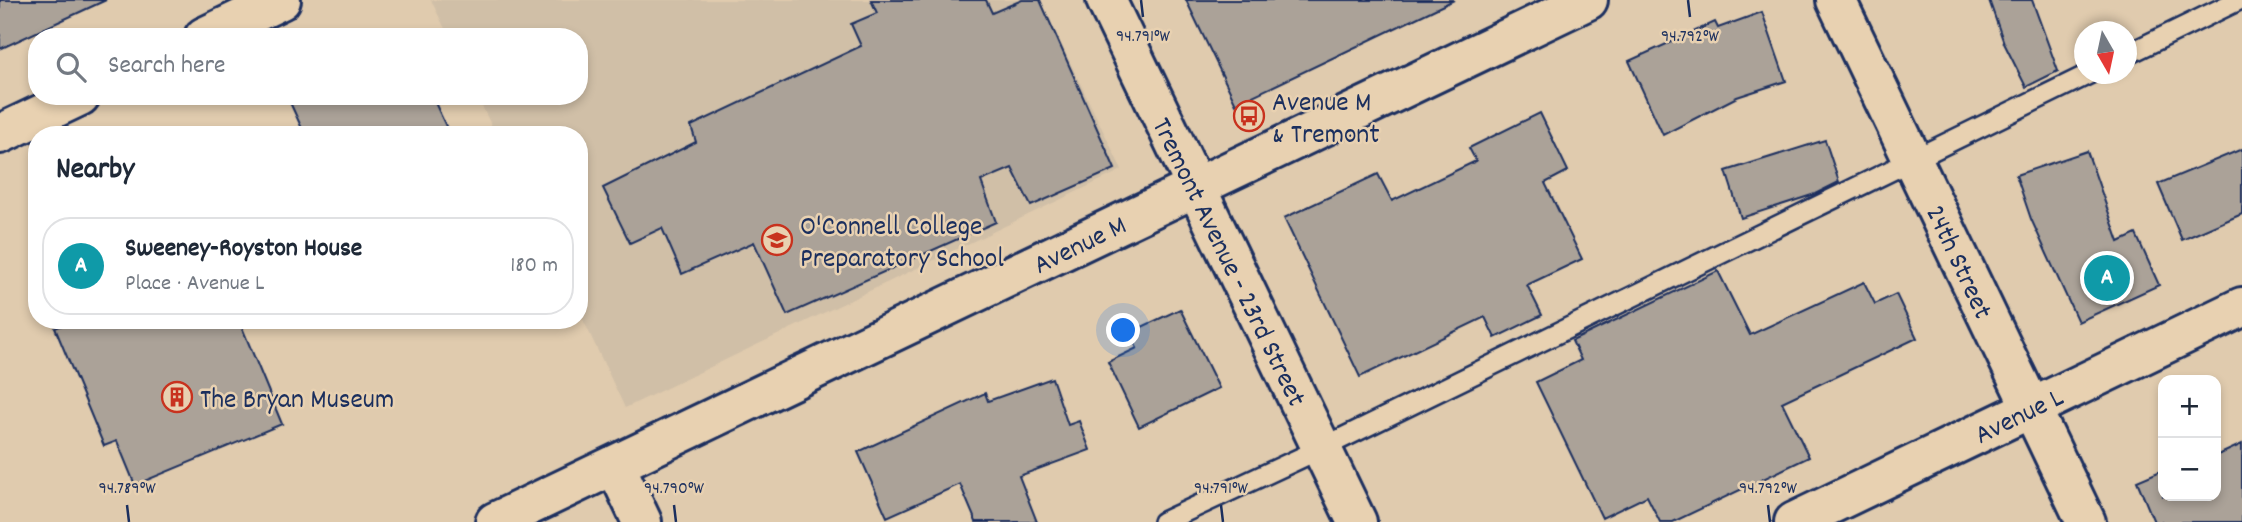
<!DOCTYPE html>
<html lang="en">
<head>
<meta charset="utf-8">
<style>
	body { margin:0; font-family:Dekko,sans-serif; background:#f6f6f7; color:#1f2937 }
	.controls { position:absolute; right:21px; bottom:21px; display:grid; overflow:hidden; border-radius:14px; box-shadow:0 4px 10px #0003 }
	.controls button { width:63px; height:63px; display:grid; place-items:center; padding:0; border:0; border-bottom:2px solid #e0e1e3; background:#fff; color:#1f2937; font:35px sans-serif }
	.compass { position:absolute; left:2074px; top:21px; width:63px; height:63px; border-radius:50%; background:#fff; box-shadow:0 4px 10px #0003; rotate:171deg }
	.you { position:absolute; left:1124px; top:331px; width:24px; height:24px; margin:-18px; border:5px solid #fff; border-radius:50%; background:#1a73e8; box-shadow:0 0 0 10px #1a73e833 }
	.badge { display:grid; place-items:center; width:46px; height:46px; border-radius:50%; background:#7c3aed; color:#fff; font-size:23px; font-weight:700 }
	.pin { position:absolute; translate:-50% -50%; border:4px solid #fff; box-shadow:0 2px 7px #0006 }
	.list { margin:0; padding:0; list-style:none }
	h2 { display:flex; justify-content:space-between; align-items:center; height:91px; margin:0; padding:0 28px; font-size:30px }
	h2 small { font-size:23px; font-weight:400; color:#747a83 }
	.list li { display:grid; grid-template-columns:46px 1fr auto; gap:21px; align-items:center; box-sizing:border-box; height:98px; margin:0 14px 14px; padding:0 14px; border:2px solid #e0e1e3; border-radius:28px }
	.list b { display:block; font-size:26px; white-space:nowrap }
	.list p { margin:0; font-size:23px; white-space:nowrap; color:#747a83 }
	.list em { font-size:23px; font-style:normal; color:#747a83 }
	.icon { flex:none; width:38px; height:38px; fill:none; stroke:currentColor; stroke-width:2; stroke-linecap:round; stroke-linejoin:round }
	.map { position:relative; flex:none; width:2242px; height:522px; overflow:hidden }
	.search { position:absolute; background:#fff; box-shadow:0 4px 10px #0003; left:28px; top:28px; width:560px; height:77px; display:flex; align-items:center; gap:18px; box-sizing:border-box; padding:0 24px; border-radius:28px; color:#747a83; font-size:26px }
	.panel { position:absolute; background:#fff; box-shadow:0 4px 10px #0003; left:28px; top:126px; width:560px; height:203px; border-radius:28px }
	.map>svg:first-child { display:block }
</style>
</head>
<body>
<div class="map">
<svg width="2242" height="522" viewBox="0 0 2242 522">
	<rect width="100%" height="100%" fill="#e0cbae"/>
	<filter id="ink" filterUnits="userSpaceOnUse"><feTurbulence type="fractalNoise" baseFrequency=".0143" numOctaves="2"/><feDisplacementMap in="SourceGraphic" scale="14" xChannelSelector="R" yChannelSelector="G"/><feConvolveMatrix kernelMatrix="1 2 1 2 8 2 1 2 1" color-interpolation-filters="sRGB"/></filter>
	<g filter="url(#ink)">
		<path fill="#d0bfa7" d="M431,0H1040L1122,170L625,408L579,311V135H496L477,96H579V37H449Z"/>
		<path fill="#aba298" stroke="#1b2f5e" stroke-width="2" d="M0,0H106L0,49Z
			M871,0H986L992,13L1022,0H1040L1115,169L1031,206L1012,168L981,181L996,222L787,315L754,242L682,274L662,228L630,243L603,188L696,142L691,126L861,46L851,24L877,13Z
			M1186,0H1454L1236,104Z
			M1989,0H2032L2058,71L2026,87L2004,43Z
			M1762,12L1786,81L1737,97L1663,135L1629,61L1715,22L1718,28Z
			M287,96H432L450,135H305Z
			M1540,113L1568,171L1545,183L1582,259L1527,285L1542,315L1495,338L1485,317L1360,377L1284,218L1378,174L1392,201L1476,161L1469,148Z
			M1825,140L1839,182L1815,194L1741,218L1726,171Z
			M2242,149V214L2182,240L2158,184Z
			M2087,151L2119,242L2136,234L2159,285L2078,322L2031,219L2016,175Z
			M1718,271L1750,335L1864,282L1875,304L1896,294L1917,338L1782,402L1809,457L1673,522H1660L1647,496L1602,518L1536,382L1581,360L1572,341Z
			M1180,309L1219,388L1139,427L1108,362L1137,348L1129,333Z
			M74,320H239L282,424L135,485L117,441L104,446L55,328Z
			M1052,378L1068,425L1079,421L1090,450L1019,476L1037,522H976L960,484L887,517L858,452L985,393L988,401Z
			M2242,444V522H2154L2137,481L2163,470V496H2216V456Z"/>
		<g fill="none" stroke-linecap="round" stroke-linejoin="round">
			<g stroke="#1b2f5e" stroke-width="24">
				<path id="service" d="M2126,55L2239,0
					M1163,522L1322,448L2089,74"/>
			</g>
			<g stroke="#1b2f5e" stroke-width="44">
				<path id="minor" d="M1836,0L2086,522
					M204,37L281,0
					M0,134L80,96
					M615,465L642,522
					M495,522L1588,0
					M1794,522L2242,307"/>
			</g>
			<g stroke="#1b2f5e" stroke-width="44">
				<path id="tertiary" d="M1106,0L1357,522"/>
			</g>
			<use href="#service" stroke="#e8d1b1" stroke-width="19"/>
			<use href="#minor" stroke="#e8d1b1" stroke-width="38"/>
			<use href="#tertiary" stroke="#e8d1b1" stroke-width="38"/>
		</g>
	</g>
	<path fill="none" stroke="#1b2f5e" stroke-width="2.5" d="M1141,0L1143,17M1688,0L1690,17M127,505L129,522M674,505L676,522M1221,505L1223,522M1768,505L1770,522"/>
	<defs>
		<g id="bus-ring" transform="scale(1.575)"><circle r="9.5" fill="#e8d1b1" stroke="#c8321e" stroke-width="1.5"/><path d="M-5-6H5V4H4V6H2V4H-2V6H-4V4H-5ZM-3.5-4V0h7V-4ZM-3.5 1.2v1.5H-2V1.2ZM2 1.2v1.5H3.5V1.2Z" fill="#c8321e"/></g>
		<g id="school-ring" transform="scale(1.575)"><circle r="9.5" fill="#e8d1b1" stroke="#c8321e" stroke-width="1.5"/><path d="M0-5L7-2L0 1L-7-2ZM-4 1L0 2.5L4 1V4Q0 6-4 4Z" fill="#c8321e"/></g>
		<g id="building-ring" transform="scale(1.575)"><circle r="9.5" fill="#e8d1b1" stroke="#c8321e" stroke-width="1.5"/><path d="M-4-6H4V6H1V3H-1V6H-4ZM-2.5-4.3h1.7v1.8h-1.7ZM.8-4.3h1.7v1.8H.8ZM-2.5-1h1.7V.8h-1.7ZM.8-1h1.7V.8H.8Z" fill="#c8321e"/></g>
	</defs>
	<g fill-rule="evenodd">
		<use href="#bus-ring" x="1249" y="116"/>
		<use href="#school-ring" x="777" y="240"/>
		<use href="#building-ring" x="177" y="397"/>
	</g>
	<g text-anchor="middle" stroke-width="5" stroke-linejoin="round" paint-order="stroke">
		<g font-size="28" fill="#1b2f5e" stroke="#e8d1b1" text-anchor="start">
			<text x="1272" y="110">Avenue M<tspan x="1272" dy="32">&amp; Tremont</tspan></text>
			<text x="800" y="234">O'Connell College<tspan x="800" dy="32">Preparatory School</tspan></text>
			<text x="200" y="407">The Bryan Museum</text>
		</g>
		<g font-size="28" fill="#1b2f5e" stroke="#e8d1b1">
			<text transform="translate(1079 243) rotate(-26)" y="10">Avenue M</text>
			<text transform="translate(1231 261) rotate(64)" y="10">Tremont Avenue - 23rd Street</text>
			<text transform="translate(1961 261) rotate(65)" y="10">24th Street</text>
			<text transform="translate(2018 414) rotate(-26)" y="10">Avenue L</text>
		</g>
	</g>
	<g font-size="18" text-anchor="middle" fill="#1b2f5e" stroke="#e8d1b1" stroke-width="5" stroke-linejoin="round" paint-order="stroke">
		<text x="1143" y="41">94.791°W</text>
		<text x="1690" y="41">94.792°W</text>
		<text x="127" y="493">94.789°W</text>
		<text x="674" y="493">94.790°W</text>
		<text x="1221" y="493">94.791°W</text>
		<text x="1768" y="493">94.792°W</text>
	</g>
</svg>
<div class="controls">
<button>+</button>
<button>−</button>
</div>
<svg class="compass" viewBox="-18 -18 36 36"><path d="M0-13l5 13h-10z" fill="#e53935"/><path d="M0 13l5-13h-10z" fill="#747a83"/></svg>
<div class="you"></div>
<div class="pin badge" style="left:2107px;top:278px;background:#0f9aa8">A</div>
<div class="search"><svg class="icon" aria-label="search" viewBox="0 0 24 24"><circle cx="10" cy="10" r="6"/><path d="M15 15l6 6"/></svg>Search here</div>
<section class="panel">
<h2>Nearby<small></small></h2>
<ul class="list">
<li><span class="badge" style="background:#0f9aa8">A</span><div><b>Sweeney-Royston House</b><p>Place · Avenue L</p></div><em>180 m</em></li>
</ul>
</section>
</div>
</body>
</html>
